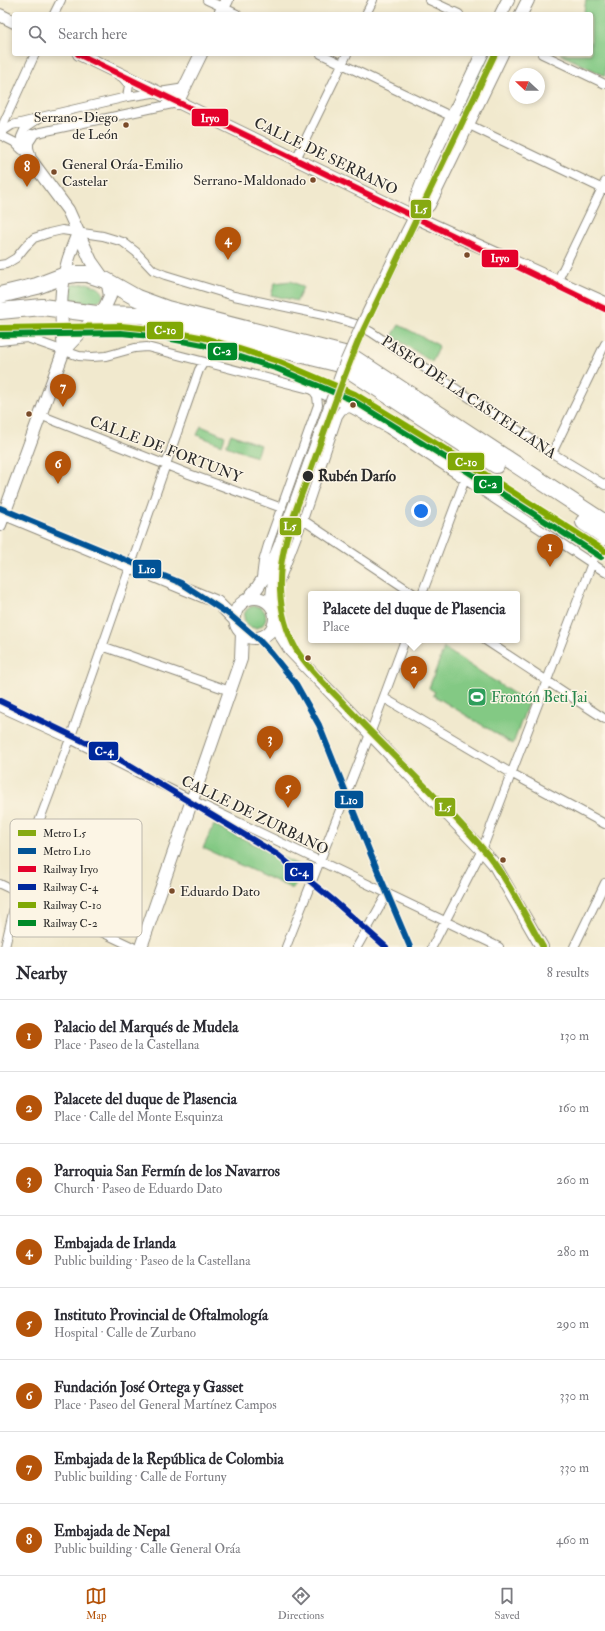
<!DOCTYPE html>
<html lang="en">
<head>
<meta charset="utf-8">
<style>
	body { margin:0; font-family:"IM FELL Double Pica",serif; background:#f7f7f7; color:#2b2b33 }
	.compass { position:absolute; left:509px; top:68px; width:36px; height:36px; border-radius:50%; background:#fff; box-shadow:0 2px 6px #0003; rotate:292deg }
	.you { position:absolute; left:421px; top:511px; width:14px; height:14px; margin:-10px; border:3px solid #fff; border-radius:50%; background:#1a73e8; box-shadow:0 0 0 6px #1a73e833 }
	.badge { display:grid; place-items:center; width:26px; height:26px; border-radius:50%; background:#b45309; color:#fff; font-size:13px; font-weight:700 }
	.pin { position:absolute; translate:-50% -33px; filter:drop-shadow(0 1px 2px #0008) }
	.pin::after { content:''; position:absolute; top:21px; width:14px; height:12px; background:inherit; clip-path:polygon(0 0,100% 0,50% 100%) }
	.popup { position:absolute; left:308px; top:591px; width:212px; height:52px; box-sizing:border-box; display:grid; place-content:center; border-radius:4px; background:#fff; filter:drop-shadow(0 1px 3px #0005); font-size:13px; white-space:nowrap; color:#7c7c81 }
	.popup b { font-size:15px; color:#2b2b33 }
	.popup::after { content:''; position:absolute; left:50%; top:100%; margin-left:-8px; border:8px solid transparent; border-top-color:#fff }
	.list { margin:0; padding:0; list-style:none }
	h2 { display:flex; justify-content:space-between; align-items:center; height:52px; margin:0; padding:0 16px; font-size:17px }
	h2 small { font-size:13px; font-weight:400; color:#7c7c81 }
	.list li { display:grid; grid-template-columns:26px 1fr auto; gap:12px; align-items:center; box-sizing:border-box; height:72px; padding:0 16px; border-top:1px solid #e1e1e2 }
	.list b { display:block; font-size:15px; white-space:nowrap }
	.list p { margin:0; font-size:13px; white-space:nowrap; color:#7c7c81 }
	.list em { font-size:13px; font-style:normal; color:#7c7c81 }
	.icon { flex:none; width:22px; height:22px; fill:none; stroke:currentColor; stroke-width:2; stroke-linecap:round; stroke-linejoin:round }
	.map { position:relative; flex:none; width:605px; height:947px; overflow:hidden }
	.search { position:absolute; background:#fff; box-shadow:0 2px 6px #0003; left:12px; right:12px; top:12px; height:44px; display:flex; align-items:center; gap:10px; box-sizing:border-box; padding:0 14px; border-radius:4px; color:#7c7c81; font-size:15px }
	.sheet { height:628px; background:#fff }
	nav { display:flex; justify-content:space-around; align-items:center; box-sizing:border-box; height:56px; border-top:1px solid #e1e1e2; background:#fff; font-size:11px; color:#7c7c81 }
	nav a { display:grid; justify-items:center; gap:2px }
	nav .on { color:#b45309 }
	.map>svg:first-child { display:block }
</style>
</head>
<body>
<div class="map">
<svg width="605" height="947" viewBox="0 0 605 947">
	<rect width="100%" height="100%" fill="#fcf5e5"/>
	<filter id="ink" filterUnits="userSpaceOnUse"><feTurbulence type="fractalNoise" baseFrequency=".025" numOctaves="2"/><feDisplacementMap in="SourceGraphic" scale="8" xChannelSelector="R" yChannelSelector="G"/><feConvolveMatrix kernelMatrix="1 2 1 2 8 2 1 2 1" color-interpolation-filters="sRGB"/></filter>
	<filter id="wash" filterUnits="userSpaceOnUse"><feTurbulence type="fractalNoise" baseFrequency=".012" numOctaves="4" result="noise"/><feDisplacementMap in="SourceGraphic" scale="16" xChannelSelector="R" yChannelSelector="G"/><feGaussianBlur stdDeviation="0.9" result="paint"/><feColorMatrix in="noise" values="0 0 0 0 0 0 0 0 0 0 0 0 0 0 0 0 0 1.4 0 .05"/><feComposite in="paint" operator="in"/></filter>
	<g filter="url(#wash)">
		<rect width="100%" height="100%" fill="#f1e9ce"/>
		<path fill="#83c984" stroke="#577a58" d="M586,0H605V76L560,54H591V14H581L584,11Z
			M485,54H497L466,119L457,114Z
			M291,281L303,287L297,301L271,295L275,283Z
			M87,283C94,285 112,292 98,301C92,305 76,301 70,298L69,290L72,285Z
			M399,325L438,345L439,348L432,362L392,336Z
			M201,426L225,436L222,445L197,435Z
			M231,434L260,445L256,457L226,446Z
			M244 617a11 11 0 1 1 22 0a11 11 0 1 1-22 0Z
			M444,648L528,703L513,744L433,695L435,692L429,688Z
			M214,825L303,867L293,889L203,848Z"/>
	</g>
	<g filter="url(#ink)">
		<g fill="none" stroke-linecap="round" stroke-linejoin="round">
			<g stroke="#8e8a7c" stroke-width="10">
				<path id="street" d="M207,0L237,14
					M429,0L459,14
					M54,14L61,0
					M366,14L373,0
					M321,54L605,190
					M542,54L605,84
					M122,77L129,85L127,97
					M0,131L35,54
					M0,133L12,125L33,120
					M0,135L14,142L22,150
					M31,136L37,133L177,103
					M20,148L21,137L25,128L41,117L127,97L185,88
					M296,159L347,54
					M0,265L6,264L16,258L25,247L34,238L49,233L62,230L103,236L123,242L136,252L153,270L165,275L234,296L328,316L356,324L371,332L552,453L605,485
					M557,282L605,182
					M0,341L27,338L79,356L92,357L106,356L135,348L147,347L313,390L343,404L388,429L605,572
					M40,415L189,474L282,508
					M552,453L605,344
					M303,520L414,594
					M261,578L263,562L268,545L318,405L317,396L313,390
					M275,594L303,520L338,416L342,410L350,408
					M422,594L465,479
					M485,640L605,719
					M102,646L230,691
					M384,698L511,773L605,824
					M0,707L70,739L192,800L499,947
					M0,884L133,947
					M5,947L17,895L18,878L70,739L199,370L204,362
					M286,947L370,734L405,640
					M357,947L387,894
					M432,947L482,850L592,563L605,537
					M574,947L605,883"/>
			</g>
			<g stroke="#8e8a7c" stroke-width="14">
				<path id="secondary" d="M220,14L227,0
					M501,14L508,0
					M521,14L528,0
					M0,15L14,22
					M79,54L415,217L605,303
					M177,103L201,54
					M415,217L429,205L502,54
					M407,233L415,217L416,199L429,165L482,54
					M64,350C59,303 59,278 78,233
					M0,512L217,602L235,620
					M0,525L64,350L105,307L110,296L108,285L91,261L68,210L30,159L27,148V142L31,136
					M235 618a20 20 0 1 1 40 0a20 20 0 1 1-40 0Z
					M248,599C264,581 274,562 282,540
					M271,605L276,564
					M275,621L280,634L291,651L482,850L494,864L542,947
					M141,947L241,659L242,633"/>
			</g>
			<g stroke="#8e8a7c" stroke-width="18">
				<path id="highway" d="M0,295L37,286L63,276L75,274H87L105,280L137,298L167,309L344,354L355,359L605,523
					M0,311L42,307L97,314L142,315L340,364L496,465
					M584,522L605,536"/>
			</g>
			<use href="#street" stroke="#fff" stroke-width="8"/>
			<use href="#secondary" stroke="#fff" stroke-width="12"/>
			<use href="#highway" stroke="#fff" stroke-width="16"/>
			<g stroke="#8e8a7c" stroke-width="14" stroke-linecap="butt">
				<path id="secondary-bridge" d="M282,540L345,365L363,324L407,233"/>
			</g>
			<use href="#secondary-bridge" stroke="#fff" stroke-width="12"/>
			<g stroke="#fcf5e5" stroke-width="9">
				<path id="rail-1" d="M78,54L605,309"/>
			</g>
			<g stroke="#fcf5e5" stroke-width="9">
				<path id="rail-2" d="M0,701L110,754L278,855L333,900L386,947"/>
			</g>
			<g stroke="#fcf5e5" stroke-width="9">
				<path id="rail-3" d="M0,328L121,326L162,330L205,338L280,362L355,394L455,455L605,551"/>
			</g>
			<g stroke="#fcf5e5" stroke-width="9">
				<path id="rail-4" d="M0,335L121,333L161,337L203,345L278,369L352,400L451,461L601,557"/>
			</g>
			<use href="#rail-1" stroke="#e4002b" stroke-width="6"/>
			<use href="#rail-2" stroke="#00289c" stroke-width="6"/>
			<use href="#rail-3" stroke="#80a806" stroke-width="6"/>
			<use href="#rail-4" stroke="#008a29" stroke-width="6"/>
			<g stroke="#fcf5e5" stroke-width="9">
				<path id="metro-1" d="M495,54L360,337C342,380 327,425 311,469C297,508 278,548 280,590C281,610 286,631 296,649C309,670 329,688 346,706C391,754 440,798 483,849C506,875 525,916 543,947"/>
			</g>
			<g stroke="#fcf5e5" stroke-width="9">
				<path id="metro-2" d="M0,508L181,583L230,615L259,640L272,654L296,684L319,725L371,855L410,947"/>
			</g>
			<use href="#metro-1" stroke="#86a912" stroke-width="6"/>
			<use href="#metro-2" stroke="#015396" stroke-width="6"/>
		</g>
	</g>
	<defs>
		<g id="stadium-square" transform="scale(1)"><rect x="-9" y="-9" width="18" height="18" rx="4" fill="#2e9e5b" stroke="#fcf5e5"/><path d="M0-5a6.5 5 0 1 0 0 10a6.5 5 0 1 0 0-10ZM-3.5-1.8h7v3.6h-7Z" fill="#fff"/></g>
	</defs>
	<g fill-rule="evenodd">
		<use href="#stadium-square" x="477" y="697"/>
	</g>
	<g fill="#7a4b2a" stroke="#fcf5e5" stroke-width="1.5">
		<circle cx="126" cy="125" r="3.5"/>
		<circle cx="54" cy="172" r="3.5"/>
		<circle cx="313" cy="180" r="3.5"/>
		<circle cx="467" cy="255" r="3.5"/>
		<circle cx="353" cy="405" r="3.5"/>
		<circle cx="29" cy="414" r="3.5"/>
		<circle cx="308" cy="658" r="3.5"/>
		<circle cx="503" cy="860" r="3.5"/>
		<circle cx="172" cy="891" r="3.5"/>
	</g>
	<circle fill="#2b2b2b" stroke="#fcf5e5" stroke-width="1.5" cx="308" cy="476" r="6"/>
	<g text-anchor="middle" stroke-width="3" stroke-linejoin="round" paint-order="stroke">
		<g font-size="14" fill="#2b2b2b" stroke="#fcf5e5" text-anchor="end">
			<text x="118" y="122">Serrano-Diego<tspan x="118" dy="17">de León</tspan></text>
			<text x="62" y="169" text-anchor="start">General Oráa-Emilio<tspan x="62" dy="17">Castelar</tspan></text>
			<text x="306" y="185">Serrano-Maldonado</text>
			<text x="180" y="896" text-anchor="start">Eduardo Dato</text>
		</g>
		<g font-size="15" fill="#2b2b2b" stroke="#fcf5e5">
			<text transform="translate(326 156) rotate(26)" y="5">CALLE DE SERRANO</text>
			<text transform="translate(469 397) rotate(34)" y="5">PASEO DE LA CASTELLANA</text>
			<text transform="translate(166 449) rotate(21)" y="5">CALLE DE FORTUNY</text>
			<text transform="translate(255 815) rotate(26)" y="5">CALLE DE ZURBANO</text>
		</g>
		<g font-size="15" font-weight="bold" fill="#2b2b2b" stroke="#fcf5e5" text-anchor="start">
			<text x="318" y="481">Rubén Darío</text>
		</g>
		<g font-size="15" fill="#27864d" stroke="#fcf5e5" text-anchor="start">
			<text x="491" y="702">Frontón Beti Jai</text>
		</g>
	</g>
	<rect x="10" y="819" width="132" height="118" rx="6" fill="#fcf5e5" stroke="#bdb8ad" stroke-width="1"/>
	<rect x="18" y="830" width="18" height="6" fill="#86a912"/>
	<rect x="18" y="848" width="18" height="6" fill="#015396"/>
	<rect x="18" y="866" width="18" height="6" fill="#e4002b"/>
	<rect x="18" y="884" width="18" height="6" fill="#00289c"/>
	<rect x="18" y="902" width="18" height="6" fill="#80a806"/>
	<rect x="18" y="920" width="18" height="6" fill="#008a29"/>
	<g font-size="11" fill="#2b2b2b">
		<text x="43" y="837">Metro L5</text>
		<text x="43" y="855">Metro L10</text>
		<text x="43" y="873">Railway Iryo</text>
		<text x="43" y="891">Railway C-4</text>
		<text x="43" y="909">Railway C-10</text>
		<text x="43" y="927">Railway C-2</text>
	</g>
	<g stroke="#fcf5e5" stroke-width="1.5">
		<rect x="191" y="108" width="38" height="19" rx="4" fill="#e4002b"/>
		<rect x="410" y="199" width="22" height="20" rx="4" fill="#86a912"/>
		<rect x="481" y="249" width="38" height="19" rx="4" fill="#e4002b"/>
		<rect x="146" y="321" width="38" height="19" rx="4" fill="#80a806"/>
		<rect x="207" y="342" width="31" height="19" rx="4" fill="#008a29"/>
		<rect x="447" y="452" width="38" height="19" rx="4" fill="#80a806"/>
		<rect x="473" y="475" width="30" height="19" rx="4" fill="#008a29"/>
		<rect x="279" y="517" width="23" height="19" rx="4" fill="#86a912"/>
		<rect x="132" y="559" width="30" height="20" rx="4" fill="#015396"/>
		<rect x="88" y="741" width="31" height="20" rx="4" fill="#00289c"/>
		<rect x="334" y="790" width="30" height="19" rx="4" fill="#015396"/>
		<rect x="434" y="797" width="22" height="20" rx="4" fill="#86a912"/>
		<rect x="284" y="862" width="30" height="20" rx="4" fill="#00289c"/>
	</g>
	<g font-size="11" text-anchor="middle" font-weight="bold" fill="#fff">
		<text x="210" y="122">Iryo</text>
		<text x="421" y="213">L5</text>
		<text x="500" y="262">Iryo</text>
		<text x="165" y="334">C-10</text>
		<text x="222" y="355">C-2</text>
		<text x="466" y="466">C-10</text>
		<text x="488" y="488">C-2</text>
		<text x="290" y="530">L5</text>
		<text x="147" y="573">L10</text>
		<text x="104" y="755">C-4</text>
		<text x="349" y="804">L10</text>
		<text x="445" y="811">L5</text>
		<text x="299" y="876">C-4</text>
	</g>
</svg>
<svg class="compass" viewBox="-18 -18 36 36"><path d="M0-13l5 13h-10z" fill="#e53935"/><path d="M0 13l5-13h-10z" fill="#7c7c81"/></svg>
<div class="you"></div>
<div class="pin badge" style="left:550px;top:567px">1</div>
<div class="pin badge" style="left:414px;top:689px">2</div>
<div class="popup"><b>Palacete del duque de Plasencia</b>Place</div>
<div class="pin badge" style="left:270px;top:759px">3</div>
<div class="pin badge" style="left:228px;top:260px">4</div>
<div class="pin badge" style="left:288px;top:808px">5</div>
<div class="pin badge" style="left:58px;top:484px">6</div>
<div class="pin badge" style="left:63px;top:407px">7</div>
<div class="pin badge" style="left:27px;top:187px">8</div>
<div class="search"><svg class="icon" aria-label="search" viewBox="0 0 24 24"><circle cx="10" cy="10" r="6"/><path d="M15 15l6 6"/></svg>Search here</div>
</div>
<section class="sheet">
<h2>Nearby<small>8 results</small></h2>
<ul class="list">
<li><span class="badge">1</span><div><b>Palacio del Marqués de Mudela</b><p>Place · Paseo de la Castellana</p></div><em>130 m</em></li>
<li><span class="badge">2</span><div><b>Palacete del duque de Plasencia</b><p>Place · Calle del Monte Esquinza</p></div><em>160 m</em></li>
<li><span class="badge">3</span><div><b>Parroquia San Fermín de los Navarros</b><p>Church · Paseo de Eduardo Dato</p></div><em>260 m</em></li>
<li><span class="badge">4</span><div><b>Embajada de Irlanda</b><p>Public building · Paseo de la Castellana</p></div><em>280 m</em></li>
<li><span class="badge">5</span><div><b>Instituto Provincial de Oftalmología</b><p>Hospital · Calle de Zurbano</p></div><em>290 m</em></li>
<li><span class="badge">6</span><div><b>Fundación José Ortega y Gasset</b><p>Place · Paseo del General Martínez Campos</p></div><em>330 m</em></li>
<li><span class="badge">7</span><div><b>Embajada de la República de Colombia</b><p>Public building · Calle de Fortuny</p></div><em>330 m</em></li>
<li><span class="badge">8</span><div><b>Embajada de Nepal</b><p>Public building · Calle General Oráa</p></div><em>460 m</em></li>
</ul>
</section>
<nav>
<a class="on"><svg class="icon" aria-label="map" viewBox="0 0 24 24"><path d="M3 6l6-2 6 2 6-2v14l-6 2-6-2-6 2zM9 4v14M15 6v14"/></svg>Map</a>
<a><svg class="icon" aria-label="directions" viewBox="0 0 24 24"><path d="M12 3l9 9-9 9-9-9zM9 14v-3h6M13 9l2 2-2 2"/></svg>Directions</a>
<a><svg class="icon" aria-label="saved" viewBox="0 0 24 24"><path d="M7 4h10v16l-5-4-5 4z"/></svg>Saved</a>
</nav>
</body>
</html>
